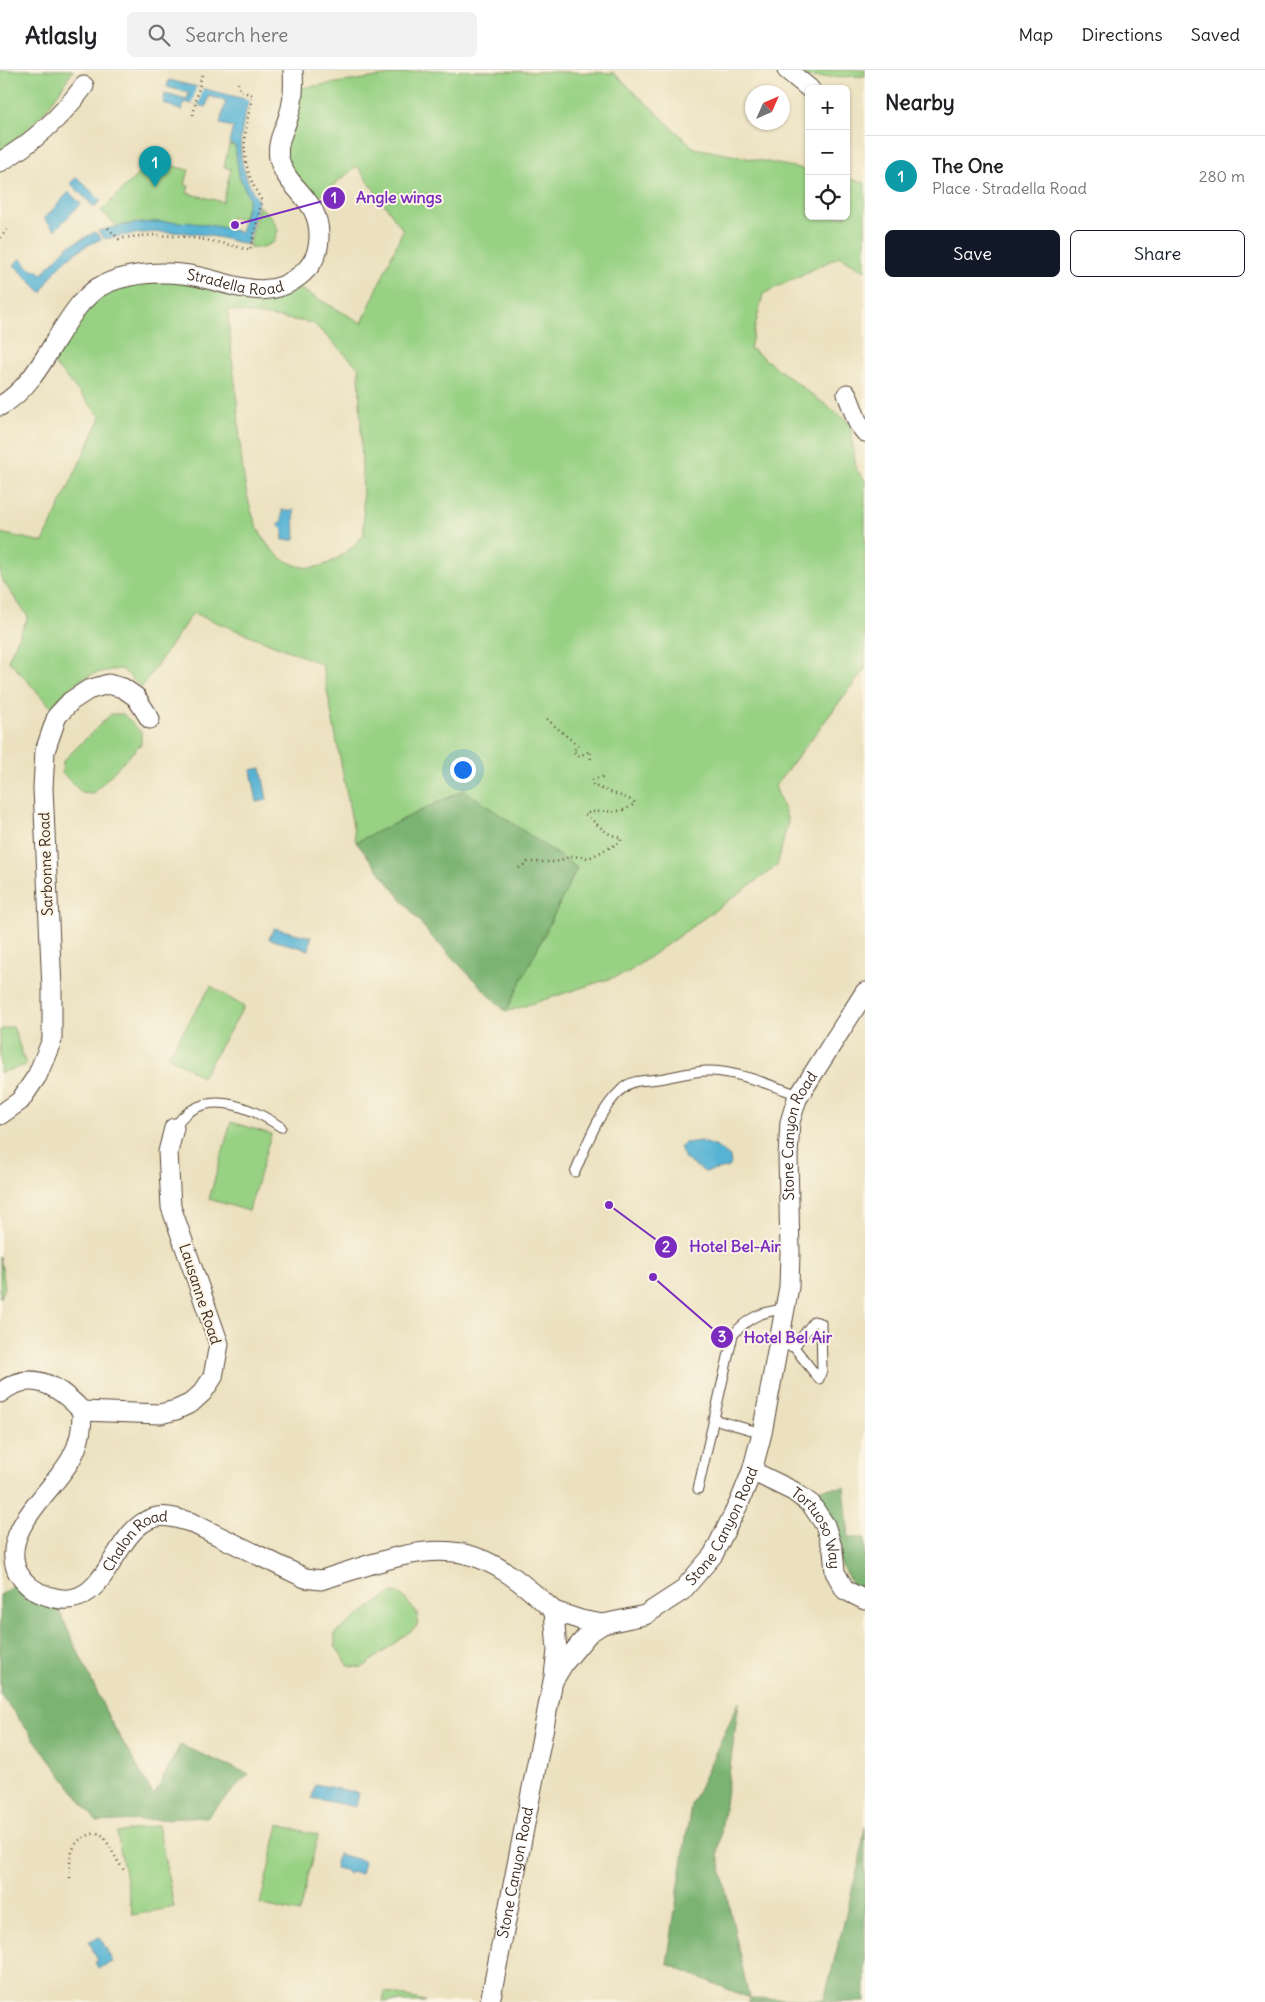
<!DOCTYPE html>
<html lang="en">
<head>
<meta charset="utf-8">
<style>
	body { margin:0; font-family:Delius,sans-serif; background:#f2f2f2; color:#202124 }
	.controls { position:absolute; right:15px; top:15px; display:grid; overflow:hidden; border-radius:8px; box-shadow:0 1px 4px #0004 }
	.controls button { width:45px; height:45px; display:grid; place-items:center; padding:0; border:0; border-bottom:1px solid #e0e0e0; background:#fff; color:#202124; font:25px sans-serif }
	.compass { position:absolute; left:745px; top:15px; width:45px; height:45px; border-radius:50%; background:#fff; box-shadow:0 1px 4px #0004; rotate:45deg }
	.you { position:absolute; left:462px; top:699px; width:18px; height:18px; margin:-12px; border:4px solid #fff; border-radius:50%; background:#1a73e8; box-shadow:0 0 0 8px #1a73e833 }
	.badge { display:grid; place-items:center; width:32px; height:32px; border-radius:50%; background:#111827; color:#fff; font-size:16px; font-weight:700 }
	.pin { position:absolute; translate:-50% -41px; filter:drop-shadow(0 1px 2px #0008) }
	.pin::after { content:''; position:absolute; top:26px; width:18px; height:15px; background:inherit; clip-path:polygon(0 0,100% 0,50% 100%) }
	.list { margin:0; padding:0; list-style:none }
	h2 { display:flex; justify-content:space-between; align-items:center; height:65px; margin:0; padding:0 20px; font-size:21px }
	h2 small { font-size:16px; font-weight:400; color:#757577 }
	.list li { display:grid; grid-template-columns:32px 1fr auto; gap:15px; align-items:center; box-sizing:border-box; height:80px; padding:0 20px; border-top:1px solid #e0e0e0 }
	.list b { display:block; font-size:19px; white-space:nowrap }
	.list p { margin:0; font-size:16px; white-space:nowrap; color:#757577 }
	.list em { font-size:16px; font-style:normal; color:#757577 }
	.actions { display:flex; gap:10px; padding:15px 20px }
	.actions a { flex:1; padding:11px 0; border:1px solid #111827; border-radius:8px; text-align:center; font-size:18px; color:#111827 }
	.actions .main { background:#111827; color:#fff }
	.icon { flex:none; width:28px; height:28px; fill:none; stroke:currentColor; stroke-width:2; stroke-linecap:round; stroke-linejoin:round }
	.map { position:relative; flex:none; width:865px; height:1932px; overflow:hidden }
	header { display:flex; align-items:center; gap:30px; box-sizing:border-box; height:70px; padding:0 25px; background:#fff; border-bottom:1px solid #e0e0e0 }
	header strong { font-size:24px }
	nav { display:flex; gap:28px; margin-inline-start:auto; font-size:18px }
	.search { width:350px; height:45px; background:#f2f2f2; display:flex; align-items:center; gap:12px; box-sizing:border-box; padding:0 18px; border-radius:8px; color:#757577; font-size:19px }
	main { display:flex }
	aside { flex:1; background:#fff }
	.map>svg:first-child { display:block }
</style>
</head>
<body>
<header>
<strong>Atlasly</strong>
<div class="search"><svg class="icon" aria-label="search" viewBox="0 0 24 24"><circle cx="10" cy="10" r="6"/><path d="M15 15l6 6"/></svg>Search here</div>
<nav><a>Map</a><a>Directions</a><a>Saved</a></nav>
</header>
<main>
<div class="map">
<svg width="865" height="1932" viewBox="0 0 865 1932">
	<rect width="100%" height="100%" fill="#fcf5e5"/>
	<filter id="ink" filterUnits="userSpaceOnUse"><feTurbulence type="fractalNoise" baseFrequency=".02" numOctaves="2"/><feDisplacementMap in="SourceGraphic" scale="10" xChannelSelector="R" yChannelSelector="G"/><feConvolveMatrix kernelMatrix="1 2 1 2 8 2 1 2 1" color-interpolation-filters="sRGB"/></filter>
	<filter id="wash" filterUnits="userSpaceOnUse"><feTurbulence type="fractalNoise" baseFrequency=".0096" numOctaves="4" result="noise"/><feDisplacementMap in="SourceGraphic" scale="20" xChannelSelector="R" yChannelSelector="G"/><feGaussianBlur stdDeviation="1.12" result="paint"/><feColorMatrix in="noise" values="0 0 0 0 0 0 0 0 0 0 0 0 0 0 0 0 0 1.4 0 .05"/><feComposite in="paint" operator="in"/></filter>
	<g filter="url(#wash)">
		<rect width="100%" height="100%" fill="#ebe1bf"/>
		<path fill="#98d184" stroke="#6a7e51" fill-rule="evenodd" d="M0,0H73C54,32 31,61 0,82Z
			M426,0L614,3L694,78L809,100V146H846V108L865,113V201L840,186L763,224L750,278L850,353L856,399L865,410V599L775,716L788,751L777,796L627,903L506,942L577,798L464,720L356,772L322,594L193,543L141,618L122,599C84,602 76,611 51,637L8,590L28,547L0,507V463L43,472L101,347L46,285L88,235L102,223L132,214L177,210L249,230L272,231L300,219L362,253L403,160L357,96L319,127L279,89L294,19ZM228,240L313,253L359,298L364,465C345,484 323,505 295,495C239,475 242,380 237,331C234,301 229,270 228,240Z
			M787,0H865V6L794,8Z
			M229,75L235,76L239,106L249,128L243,150L231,147L228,159C191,152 154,149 117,156L101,141L151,91L189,100L185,115L189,116L187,123L223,132L231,99L224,97Z
			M259,136L272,147L278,160L274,172L261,178L249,177Z
			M111,644H123L141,662V674L93,723L81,722L62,703L63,691Z
			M211,916L244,937L202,1007L168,986Z
			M13,956L26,995L0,1003V960Z
			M231,1052L271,1064L249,1141L209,1129Z
			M0,1186L5,1217L0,1228Z
			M392,1522L402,1525L418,1545L417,1556L362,1598L349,1596L335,1576V1563Z
			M158,1755L174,1837L133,1845L117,1763Z
			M279,1755L318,1765L299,1843L260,1834Z
			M385,1922L425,1931V1932H383Z"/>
		<path fill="#7ab372" stroke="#5a6e48" d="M464,720L577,798L506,942L431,866L356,772Z
			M844,1417L849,1468H865V1530L860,1529L833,1480L793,1421Z
			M22,1510L53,1528L109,1648L154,1726L180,1675L249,1704L207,1747L97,1752L0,1624V1525Z
			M739,1632L718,1784L749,1928L824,1930L860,1789L865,1757V1932H749V1928L667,1894L691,1735Z"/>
		<path fill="#56b3d4" stroke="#486e79" d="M169,10L249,30C237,71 236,94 258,131L247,175C200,160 154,158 105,169L98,161C145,148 194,149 241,162L249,128L239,106L235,76L229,73L233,57L220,54L226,31L209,26L206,37L184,32L182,41L163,33L165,24L187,30L189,23L167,17Z
			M77,107L101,131L94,137L70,113Z
			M69,122L81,134L55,160L44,149Z
			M95,162L102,169C77,178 53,197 42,223L14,195L20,188L33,201L36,199L42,204L67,177Z
			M282,440H294L295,470H283V460L278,455L282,451Z
			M261,698L267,730L257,732L251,700Z
			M274,858L311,867L309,880L269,869Z
			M700,1071L715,1076L730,1087L731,1094L727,1098L705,1102L685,1089L680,1077L685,1073Z
			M315,1714L359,1723L356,1737L312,1728Z
			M338,1784L364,1791L361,1804L351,1802L348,1804L344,1800L335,1798Z
			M100,1867L113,1892L98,1898L95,1892L98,1891L89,1871Z"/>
		<path fill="#ebe1bf" d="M196,17L203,18L199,35L192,34Z"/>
	</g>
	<g filter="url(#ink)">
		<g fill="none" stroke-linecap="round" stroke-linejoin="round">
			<g stroke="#554536" stroke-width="11">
				<path id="lane" d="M174,1058C201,1016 248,1035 281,1057
					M575,1102C587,1074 599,1040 622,1019C632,1009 645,1011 658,1009C675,1007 693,1000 711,1001C740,1002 772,1016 799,1025
					M778,1274L794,1277L819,1309L822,1300L821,1253L814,1251L794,1277
					M713,1349L762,1363
					M698,1419L733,1265C747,1248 762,1241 785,1239"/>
			</g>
			<g stroke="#554536" stroke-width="21">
				<g id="street">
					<path d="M787,0L810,19"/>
					<path d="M0,92C34,72 61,47 84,16"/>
					<path d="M847,324L858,353L865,362"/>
					<path id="s1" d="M0,336C39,314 53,266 81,233C86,228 94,219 101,216C124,204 156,201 182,204C226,208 264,238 303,203C313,194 319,181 319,167C320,127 286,120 279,88C276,72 285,59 289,45C294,30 294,15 293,0"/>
					<path d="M0,1045L20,1031L37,1006L52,970V919L43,718L45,681L57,646L71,631L88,620L108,614L123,618L136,627L150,649"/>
					<path id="s2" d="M0,1323C31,1298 59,1316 82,1341C82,1359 80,1373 71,1389C53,1421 0,1460 17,1501C24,1514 34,1522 48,1526C108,1547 110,1461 153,1448C165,1444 178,1449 190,1452L305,1508L321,1510C365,1497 415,1475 461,1483C498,1490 528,1518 554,1541"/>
					<path d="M82,1341L160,1344L176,1340L191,1333L203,1322L213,1307L219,1274L171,1137L168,1082L174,1058"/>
					<path id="s3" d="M752,1401L793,1421L811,1434L825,1455L833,1480L835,1502L845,1520L865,1530"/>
					<path d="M554,1605L557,1581L554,1541L581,1550L603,1554"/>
					<path id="s4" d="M490,1932L553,1611L564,1593L589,1563L603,1554L645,1545L682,1521L713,1485L740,1431L752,1401L762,1363L789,1217L790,1183L788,1086L790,1052L797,1029L865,922"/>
				</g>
			</g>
			<path stroke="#554536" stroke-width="2.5" stroke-dasharray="1 4" stroke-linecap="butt" d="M193,45L202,4
				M108,158L119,169C162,160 208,169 250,180L262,131C238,93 243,66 253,25L240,21L238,13
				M0,168L7,160
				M547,649L578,676L573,681L579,686L590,681L591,690
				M519,798L528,792H555L572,786L589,788L621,772V768L607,763L585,744C600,738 621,747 635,733C631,728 602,720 593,715L592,710L606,706
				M70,1808C69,1785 71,1765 100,1763C110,1773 114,1788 124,1800"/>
			<use href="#lane" stroke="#fff" stroke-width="9"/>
			<use href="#street" stroke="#fff" stroke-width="19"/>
		</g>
	</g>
	<g text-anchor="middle" stroke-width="4" stroke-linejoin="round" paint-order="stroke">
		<g font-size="15" fill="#3b2a1e" stroke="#fcf5e5">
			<text dy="5" stroke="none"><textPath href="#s1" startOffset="296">Stradella Road</textPath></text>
			<text transform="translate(46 794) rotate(-92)" y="5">Sarbonne Road</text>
			<text dy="5" stroke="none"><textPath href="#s4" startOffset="972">Stone Canyon Road</textPath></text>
			<text transform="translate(200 1224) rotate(72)" y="5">Lausanne Road</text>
			<text dy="5" stroke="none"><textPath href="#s4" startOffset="568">Stone Canyon Road</textPath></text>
			<text dy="5" stroke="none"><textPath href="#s3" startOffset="92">Tortuoso Way</textPath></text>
			<text dy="5" stroke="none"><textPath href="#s2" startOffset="429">Chalon Road</textPath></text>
			<text dy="5" stroke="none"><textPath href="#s4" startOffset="132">Stone Canyon Road</textPath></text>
		</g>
	</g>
	<path fill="none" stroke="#7b2cbf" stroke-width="2" d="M235 155L334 128M609 1135L666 1177M653 1207L722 1267"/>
	<g fill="#7b2cbf" stroke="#fcf5e5" stroke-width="2">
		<circle cx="235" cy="155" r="5"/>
		<circle cx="609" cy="1135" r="5"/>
		<circle cx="653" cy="1207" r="5"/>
		<circle cx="334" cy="128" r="12"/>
		<circle cx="666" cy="1177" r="12"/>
		<circle cx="722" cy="1267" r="12"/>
	</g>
	<g font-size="15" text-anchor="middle" font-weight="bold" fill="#fff">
		<text x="334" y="133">1</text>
		<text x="666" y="1182">2</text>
		<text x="722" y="1272">3</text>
	</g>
	<g font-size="16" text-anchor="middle" font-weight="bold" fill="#7b2cbf" stroke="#fcf5e5" stroke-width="4" stroke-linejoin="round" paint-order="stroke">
		<text x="399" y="133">Angle wings</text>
		<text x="735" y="1182">Hotel Bel-Air</text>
		<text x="788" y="1273">Hotel Bel Air</text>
	</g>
</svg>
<div class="controls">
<button>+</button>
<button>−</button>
<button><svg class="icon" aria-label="locate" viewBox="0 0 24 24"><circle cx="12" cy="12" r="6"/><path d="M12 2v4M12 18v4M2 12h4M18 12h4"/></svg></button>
</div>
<svg class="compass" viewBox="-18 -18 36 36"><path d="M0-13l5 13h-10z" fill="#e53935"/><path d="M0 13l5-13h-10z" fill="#757577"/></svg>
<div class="you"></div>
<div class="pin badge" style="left:155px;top:117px;background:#0f9aa8">1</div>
</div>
<aside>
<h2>Nearby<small></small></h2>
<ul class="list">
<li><span class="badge" style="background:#0f9aa8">1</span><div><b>The One</b><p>Place · Stradella Road</p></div><em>280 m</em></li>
</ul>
<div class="actions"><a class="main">Save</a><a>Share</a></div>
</aside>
</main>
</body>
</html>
